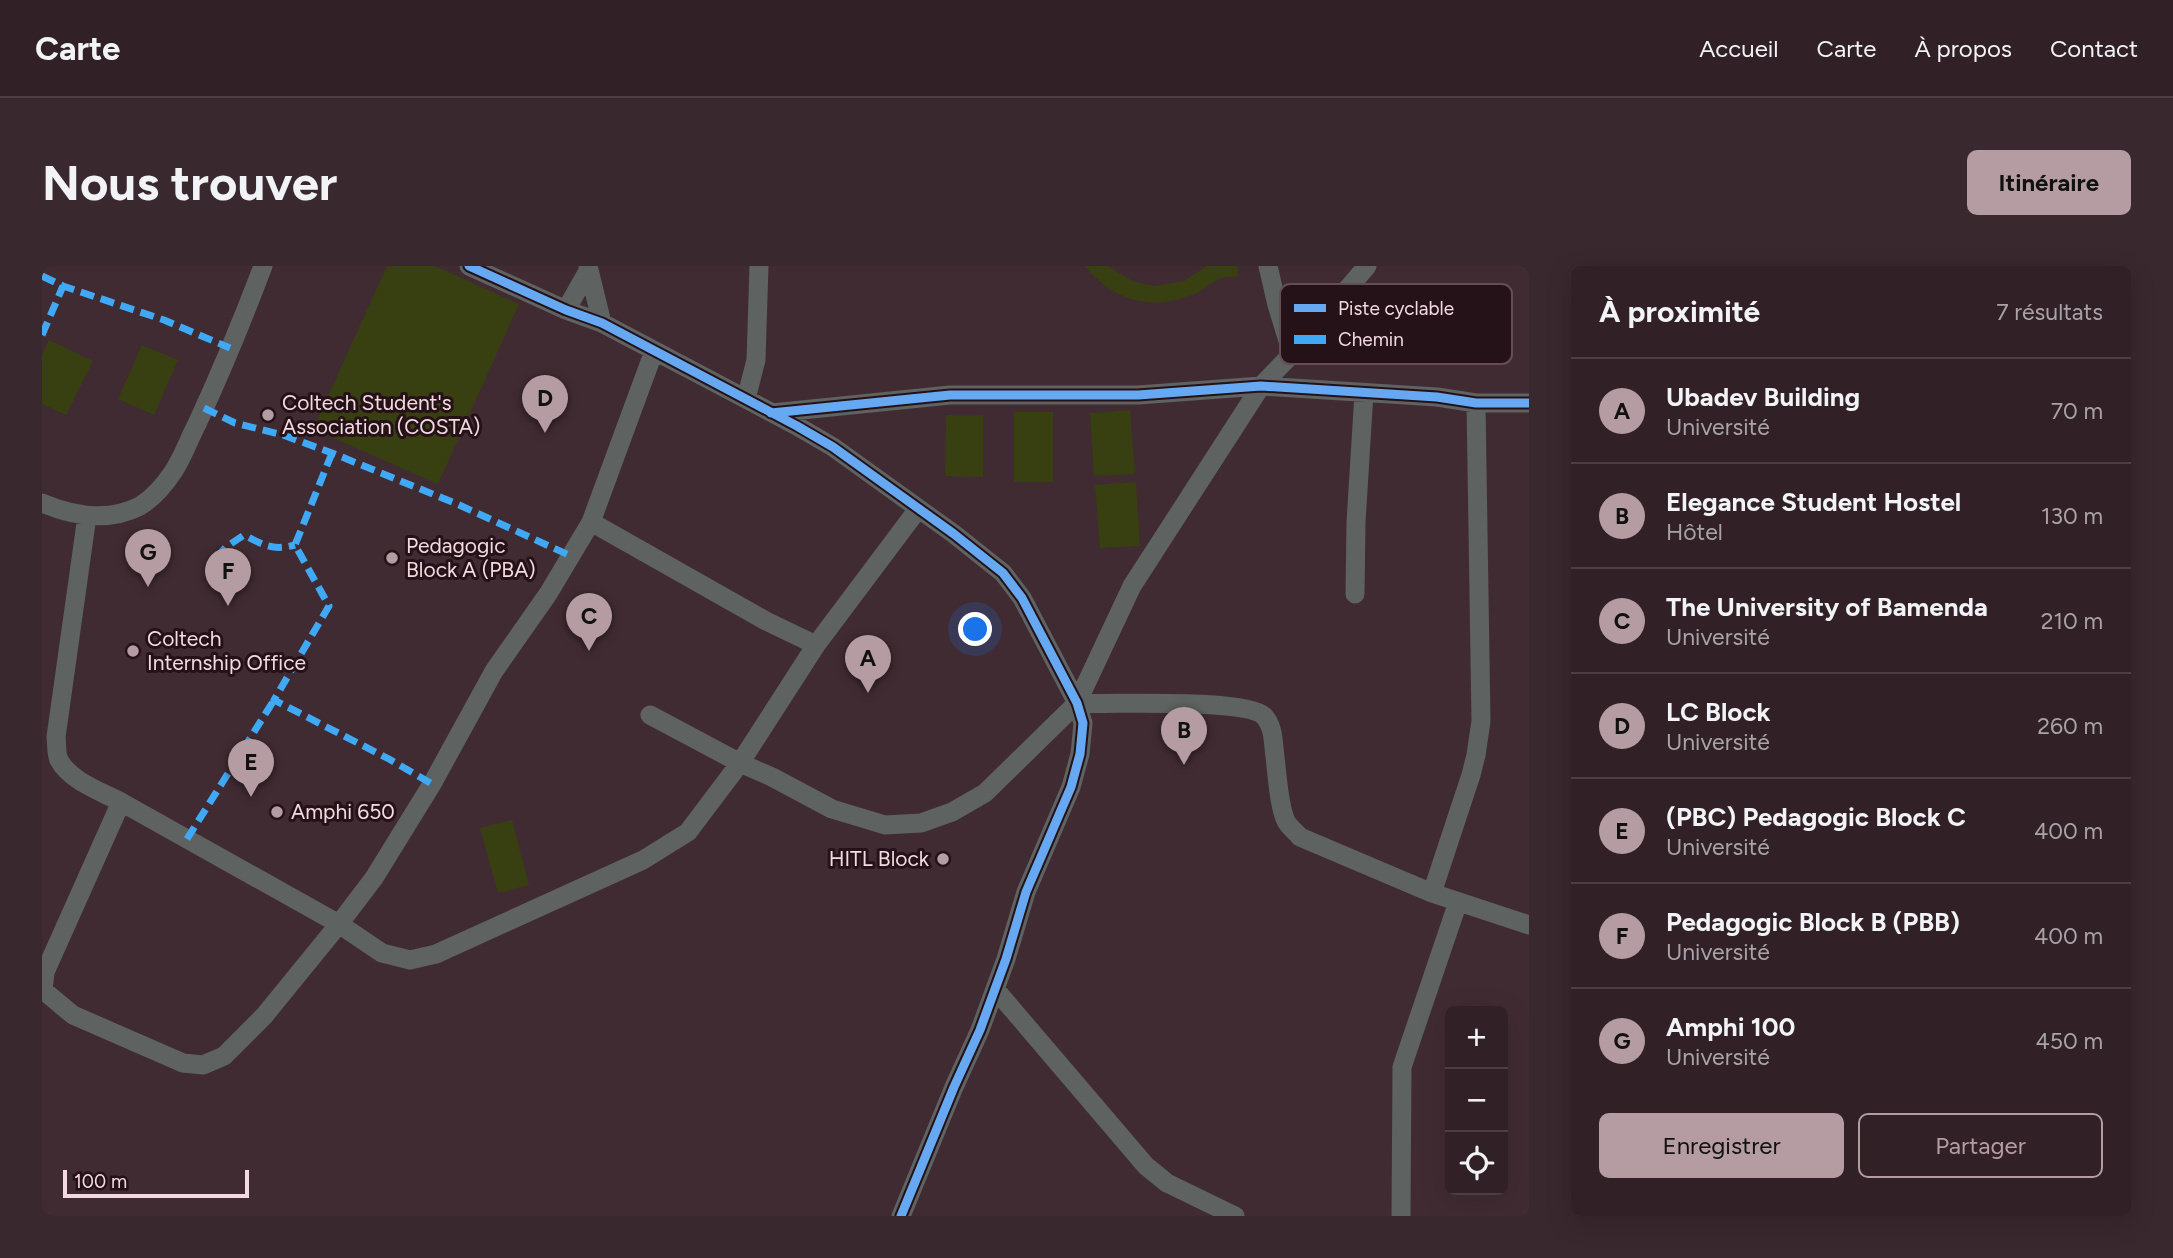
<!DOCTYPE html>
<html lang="fr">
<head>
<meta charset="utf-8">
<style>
	body { margin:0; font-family:Figtree,sans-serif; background:#39282e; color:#f1f3f6 }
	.controls { position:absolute; right:21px; bottom:21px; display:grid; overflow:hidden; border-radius:10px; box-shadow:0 7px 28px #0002 }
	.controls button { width:63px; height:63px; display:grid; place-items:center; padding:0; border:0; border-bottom:2px solid #4c3e43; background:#312026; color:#f1f3f6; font:35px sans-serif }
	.scale { position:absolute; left:21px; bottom:18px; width:186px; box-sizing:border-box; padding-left:7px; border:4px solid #f4d9e0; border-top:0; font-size:19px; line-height:24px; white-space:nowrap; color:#f4d9e0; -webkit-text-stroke:5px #251218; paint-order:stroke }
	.you { position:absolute; left:934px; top:364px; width:24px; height:24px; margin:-18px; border:5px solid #fff; border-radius:50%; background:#1a73e8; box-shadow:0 0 0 10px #1a73e833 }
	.badge { display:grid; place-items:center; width:46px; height:46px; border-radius:50%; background:#b59ca3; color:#111; font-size:23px; font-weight:700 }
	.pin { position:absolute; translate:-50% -58px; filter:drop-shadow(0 2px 4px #0008) }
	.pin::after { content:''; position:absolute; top:37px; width:24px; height:21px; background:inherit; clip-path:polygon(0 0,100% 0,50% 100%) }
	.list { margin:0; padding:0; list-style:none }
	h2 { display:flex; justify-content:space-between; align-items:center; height:91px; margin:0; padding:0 28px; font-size:30px }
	h2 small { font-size:23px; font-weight:400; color:#a8a3a7 }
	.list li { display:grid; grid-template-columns:46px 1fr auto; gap:21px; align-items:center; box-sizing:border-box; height:105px; padding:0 28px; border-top:2px solid #4c3e43 }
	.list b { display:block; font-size:26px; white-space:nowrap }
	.list p { margin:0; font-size:23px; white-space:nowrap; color:#a8a3a7 }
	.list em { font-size:23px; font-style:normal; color:#a8a3a7 }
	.actions { display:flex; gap:14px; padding:21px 28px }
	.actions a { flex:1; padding:16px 0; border:2px solid #b59ca3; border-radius:10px; text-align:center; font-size:24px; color:#b59ca3 }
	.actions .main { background:#b59ca3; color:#111 }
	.icon { flex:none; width:38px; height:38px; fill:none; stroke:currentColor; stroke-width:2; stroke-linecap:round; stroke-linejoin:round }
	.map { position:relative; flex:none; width:1487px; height:950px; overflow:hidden; border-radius:10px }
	header { display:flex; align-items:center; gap:42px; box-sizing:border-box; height:98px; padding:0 35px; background:#312026; border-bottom:2px solid #4c3e43 }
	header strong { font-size:33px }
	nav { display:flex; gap:38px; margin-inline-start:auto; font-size:24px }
	.intro { display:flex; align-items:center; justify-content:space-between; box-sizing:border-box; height:168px; padding:0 42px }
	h1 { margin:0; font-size:49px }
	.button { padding:18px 32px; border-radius:10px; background:#b59ca3; color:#111; font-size:24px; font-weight:700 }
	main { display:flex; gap:42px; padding:0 42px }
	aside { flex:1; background:#312026; border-radius:10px; box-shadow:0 7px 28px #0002 }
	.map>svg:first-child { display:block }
</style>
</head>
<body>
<header>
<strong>Carte</strong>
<nav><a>Accueil</a><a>Carte</a><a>À propos</a><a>Contact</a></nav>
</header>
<div class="intro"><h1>Nous trouver</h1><a class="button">Itinéraire</a></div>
<main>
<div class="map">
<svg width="1487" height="950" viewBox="0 0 1487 950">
	<rect width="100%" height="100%" fill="#412b33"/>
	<path fill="#383f10" d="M345,0H393L477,38L396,218L271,163Z
		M1043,0H1066L1090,15L1112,20L1142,15L1165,0H1196L1195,11C1175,9 1172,18 1156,26C1113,46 1073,37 1043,0Z
		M7,74L51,95L24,149L0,138V89Z
		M100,79L136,94L112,149L76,133Z
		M1088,144L1093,208L1052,210L1048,147Z
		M972,146H1011V216H972Z
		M904,149H941V211L903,210Z
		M1094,216L1098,280L1058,282L1053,219Z
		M470,554L487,619L456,627L438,562Z"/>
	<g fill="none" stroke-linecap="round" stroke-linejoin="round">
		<path stroke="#5e6261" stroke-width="19" d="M427,0L524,44L560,57L755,160L791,181L912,268L961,307L980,332L1035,437L1041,457L1038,488L1029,521L984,626L964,693L938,764L912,821L859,950
			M546,0L560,57
			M1226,0L1235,39L1250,88
			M524,44L546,5
			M704,133L714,94L717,0
			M730,147L908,129H1096L1219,120L1395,131L1434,137H1487
			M0,237C31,250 67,256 98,240C111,232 123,218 131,206C141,191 147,173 155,158C179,106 201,53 221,0
			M45,250L14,471C15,478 14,488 17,494C28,515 60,526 79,536L297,658L340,687L368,694L394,688L601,594L646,566L698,497L608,449
			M549,256L724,355L774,379L698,497L730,511L790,543L843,559L879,557L910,546L943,527L1035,437L1090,320L1219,120L1250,88L1325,0
			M1313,328L1314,256L1322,127
			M774,379L876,243
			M1035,437C1068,439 1203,432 1222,450C1232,461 1231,476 1233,491C1235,507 1237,541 1244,555C1246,560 1254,566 1258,571L1390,627L1487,659
			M79,536L3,706L1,724L31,749L141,797L161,799L182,790L222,750L297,658L332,612L390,518L452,405L506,328L549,256L612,85
			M1390,627L1429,509L1434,489L1439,455L1434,137
			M953,723L1104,900L1125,917L1193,950
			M1359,950L1360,801L1416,636"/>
		<path stroke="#3fa9f5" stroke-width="7" stroke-dasharray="14 7" stroke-linecap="butt" d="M0,10L21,20L122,54L188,82
			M0,69L21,20
			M162,142L193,157L241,169L290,187L415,238L529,290
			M290,187L253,279L287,340L232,434L347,493L390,518
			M174,292L184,281L202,269C222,279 230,285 253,279
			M145,573L232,434"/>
		<g stroke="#251218" stroke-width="13">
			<path id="cycleway" d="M427,0L524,44L560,57L755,160L791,181L912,268L961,307L980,332L1035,437L1041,457L1038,488L1029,521L984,626L964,693L938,764L912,821L859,950
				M729,147L908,129H1096L1219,120L1395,131L1434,137H1487"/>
		</g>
		<use href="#cycleway" stroke="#66a8f1" stroke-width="9"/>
	</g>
	<g fill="#b59ca3" stroke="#251218" stroke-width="2.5">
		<circle cx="226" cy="149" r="7"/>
		<circle cx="350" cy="292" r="7"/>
		<circle cx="91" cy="385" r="7"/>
		<circle cx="235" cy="546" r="7"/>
		<circle cx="901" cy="593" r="7"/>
	</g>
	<g text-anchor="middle" stroke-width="6" stroke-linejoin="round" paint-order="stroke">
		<g font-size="21" fill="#f4d9e0" stroke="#251218" text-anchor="start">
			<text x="240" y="144">Coltech Student's<tspan x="240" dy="24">Association (COSTA)</tspan></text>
			<text x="364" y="287">Pedagogic<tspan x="364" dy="24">Block A (PBA)</tspan></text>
			<text x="105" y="380">Coltech<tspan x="105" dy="24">Internship Office</tspan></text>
			<text x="249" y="553">Amphi 650</text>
			<text x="887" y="600" text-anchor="end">HITL Block</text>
		</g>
	</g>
	<rect x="1238" y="18" width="232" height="80" rx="10" fill="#251218" stroke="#634e54" stroke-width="2"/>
	<rect x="1252" y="38" width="32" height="8" fill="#66a8f1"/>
	<rect x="1252" y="69" width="32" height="9" fill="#3fa9f5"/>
	<g font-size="19" fill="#f4d9e0">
		<text x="1296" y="49">Piste cyclable</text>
		<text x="1296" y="80">Chemin</text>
	</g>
</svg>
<div class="controls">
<button>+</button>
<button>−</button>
<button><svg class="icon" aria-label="locate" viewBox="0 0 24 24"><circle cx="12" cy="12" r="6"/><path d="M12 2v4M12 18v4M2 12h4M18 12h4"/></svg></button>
</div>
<div class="scale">100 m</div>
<div class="you"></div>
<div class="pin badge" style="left:826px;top:427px">A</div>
<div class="pin badge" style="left:1142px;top:499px">B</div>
<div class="pin badge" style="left:547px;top:385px">C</div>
<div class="pin badge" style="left:503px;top:167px">D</div>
<div class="pin badge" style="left:209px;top:531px">E</div>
<div class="pin badge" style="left:186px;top:340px">F</div>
<div class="pin badge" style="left:106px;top:321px">G</div>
</div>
<aside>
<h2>À proximité<small>7 résultats</small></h2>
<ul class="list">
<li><span class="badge">A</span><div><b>Ubadev Building</b><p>Université</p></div><em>70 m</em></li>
<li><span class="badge">B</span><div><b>Elegance Student Hostel</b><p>Hôtel</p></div><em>130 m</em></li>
<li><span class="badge">C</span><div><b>The University of Bamenda</b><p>Université</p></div><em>210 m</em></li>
<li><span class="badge">D</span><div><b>LC Block</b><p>Université</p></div><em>260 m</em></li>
<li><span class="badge">E</span><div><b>(PBC) Pedagogic Block C</b><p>Université</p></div><em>400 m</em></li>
<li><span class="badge">F</span><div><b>Pedagogic Block B (PBB)</b><p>Université</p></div><em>400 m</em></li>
<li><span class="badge">G</span><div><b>Amphi 100</b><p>Université</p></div><em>450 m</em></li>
</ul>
<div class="actions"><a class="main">Enregistrer</a><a>Partager</a></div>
</aside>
</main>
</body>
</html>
